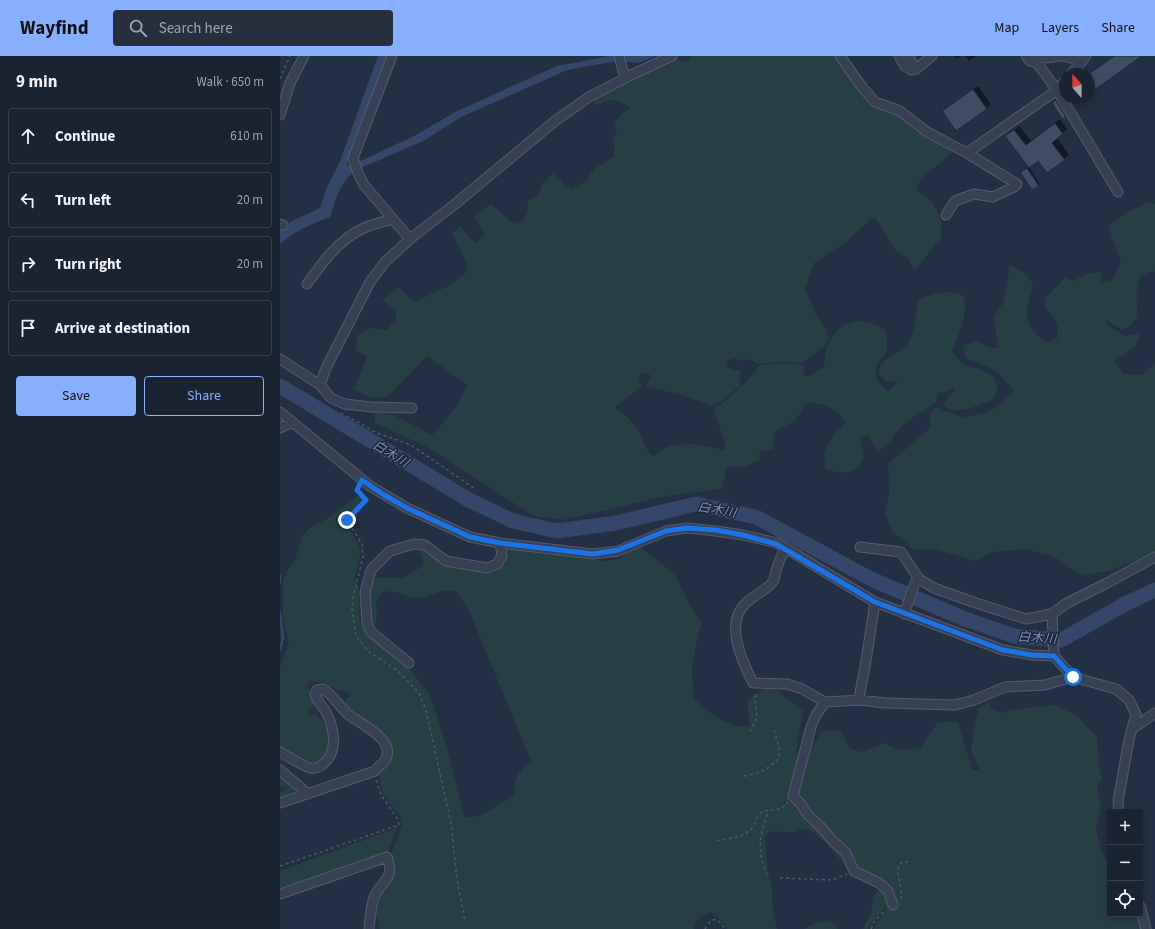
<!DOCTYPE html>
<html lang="en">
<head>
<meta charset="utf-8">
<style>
	body { margin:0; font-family:"Source Sans 3","Noto Sans JP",sans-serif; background:#272f3e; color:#f1f3f6 }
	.controls { position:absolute; right:12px; bottom:12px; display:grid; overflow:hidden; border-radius:4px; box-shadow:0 2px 6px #0003 }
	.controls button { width:36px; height:36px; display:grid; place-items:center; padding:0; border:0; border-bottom:1px solid #38404d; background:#1a2332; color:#f1f3f6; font:20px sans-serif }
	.compass { position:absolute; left:779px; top:12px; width:36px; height:36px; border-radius:50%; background:#1a2332; box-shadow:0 2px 6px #0003; rotate:339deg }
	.stop { position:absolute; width:12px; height:12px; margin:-9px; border:3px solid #1a73e8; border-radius:50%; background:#fff }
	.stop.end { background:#1a73e8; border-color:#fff; box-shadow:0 1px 4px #0008 }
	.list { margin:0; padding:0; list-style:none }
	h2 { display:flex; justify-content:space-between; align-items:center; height:52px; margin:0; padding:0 16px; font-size:17px }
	h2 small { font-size:13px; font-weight:400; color:#9fa4ac }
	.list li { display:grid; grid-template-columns:26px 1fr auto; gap:12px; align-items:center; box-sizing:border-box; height:56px; margin:0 8px 8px; padding:0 8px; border:1px solid #38404d; border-radius:4px }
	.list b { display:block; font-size:15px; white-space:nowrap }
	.list em { font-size:13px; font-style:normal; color:#9fa4ac }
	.actions { display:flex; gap:8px; padding:12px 16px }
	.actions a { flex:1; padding:9px 0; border:1px solid #87afff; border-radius:4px; text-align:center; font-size:14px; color:#87afff }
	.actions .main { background:#87afff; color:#111 }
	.icon { flex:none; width:22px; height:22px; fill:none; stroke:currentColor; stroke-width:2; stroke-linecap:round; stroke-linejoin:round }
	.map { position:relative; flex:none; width:875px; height:873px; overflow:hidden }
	header { display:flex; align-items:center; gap:24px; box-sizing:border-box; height:56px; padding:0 20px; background:#87afff; color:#111 }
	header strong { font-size:19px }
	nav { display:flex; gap:22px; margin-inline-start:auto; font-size:14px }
	.search { width:280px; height:36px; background:#272f3e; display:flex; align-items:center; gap:10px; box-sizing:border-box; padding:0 14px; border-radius:4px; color:#9fa4ac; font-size:15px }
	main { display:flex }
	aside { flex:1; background:#1a2332 }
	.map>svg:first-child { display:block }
</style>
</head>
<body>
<header>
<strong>Wayfind</strong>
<div class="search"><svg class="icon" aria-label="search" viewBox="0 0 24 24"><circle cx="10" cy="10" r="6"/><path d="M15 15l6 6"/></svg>Search here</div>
<nav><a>Map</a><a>Layers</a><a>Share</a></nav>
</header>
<main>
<aside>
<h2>9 min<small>Walk · 650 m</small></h2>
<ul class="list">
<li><svg class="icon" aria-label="ahead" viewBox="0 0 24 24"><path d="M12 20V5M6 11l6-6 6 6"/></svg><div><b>Continue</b></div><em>610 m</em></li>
<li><svg class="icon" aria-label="left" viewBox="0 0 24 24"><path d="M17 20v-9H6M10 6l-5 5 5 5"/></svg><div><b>Turn left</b></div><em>20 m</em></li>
<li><svg class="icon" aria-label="right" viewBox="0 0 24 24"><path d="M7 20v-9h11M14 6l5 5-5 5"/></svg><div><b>Turn right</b></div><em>20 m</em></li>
<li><svg class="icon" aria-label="arrive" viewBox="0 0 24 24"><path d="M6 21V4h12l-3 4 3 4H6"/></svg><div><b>Arrive at destination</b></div></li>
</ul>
<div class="actions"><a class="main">Save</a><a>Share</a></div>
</aside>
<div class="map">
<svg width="875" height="873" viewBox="0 0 875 873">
	<rect width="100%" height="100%" fill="#232f43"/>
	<path fill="#253f44" d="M410,0H559L594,50L629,59L657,74L671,83L674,95L640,124L637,134L653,147L661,163V182L635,214L628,202L616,195L596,163L592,162L565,187L534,207L525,233L537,261L546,273L549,283L543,291L523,307L503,306L478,308L470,303L464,305L453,302L448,305L446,310L453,314H460L459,322L461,329L444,344L432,350L408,341L366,330L371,319L360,317L358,325L363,330L335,351C345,359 355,367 361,379C366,389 363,391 373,400L388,390L409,388L427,390L444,394L445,386L433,353C453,341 465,327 480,309L503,307L524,309L523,317L527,321L544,311C545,304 545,295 548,289C560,262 585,258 607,276V296L597,308L595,317L599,327L608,335L617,327L616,324L606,326C602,322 598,318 599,313C601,303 621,296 627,288C638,275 633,258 639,243C657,238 666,232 684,240C688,259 678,279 672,296L685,310L699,313L713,320L718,335L711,345L691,352L674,355L666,352L663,347L675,334L672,333L663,337L659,336L656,347C643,355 628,363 618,375C610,384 610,388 599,395L587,380L580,383L584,400L580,411C565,418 561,418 545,413L544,396L553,380L565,367C559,352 547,350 532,346L524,349C518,366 511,367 496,374L493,384L495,393L479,396L480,403C468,410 461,413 447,410L442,433L386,440L283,464L254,460L145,390L95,367V356L116,360L152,379L177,350L187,329L147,300L107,341L91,342L74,333L87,301L76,295L77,280L89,272L107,274L116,263V254L102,244L118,231L134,246L168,230L185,218L187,209L172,177L180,170L196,188L205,178L194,161L211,148L234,168L243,164L247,155L248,144L258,140L262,128L274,117L285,129L291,133L305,126L314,113L335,100L333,81L337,77L334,68L341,58L350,53C336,40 329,44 313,50L315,43L344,25L396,3L404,6L410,3Z
		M869,146L875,148V216L872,215L860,220C859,224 857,228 857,232C854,251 866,261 843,274L827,265L826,268L846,280L860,278L856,290L835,305L843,318L861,319L875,307V498L828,515L802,520L775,501L746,493L712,496L695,505L655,493H633L612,475L605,458L609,436L608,408L650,372V357L656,351L682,361L701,358L717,351L734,335L715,314L685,302L684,290L697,285L710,292L719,291L713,262L723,247L728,224L729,208L747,219L753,228C745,255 741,270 767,286L777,283L778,272L775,264L765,251V242L786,221L793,225C802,220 812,215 822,217L821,226L832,224L841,206L828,170L845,157Z
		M78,439L82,444L65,464L77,486L81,495L75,523L79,532V556L81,570L127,610L150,639L167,692L185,762L202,759L223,746L234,740C234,721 237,717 251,705L188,552L176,536L165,534L142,542L129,541L112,535L104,536L99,540L96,547L97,558L96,569L89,568L85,525L97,522H123L141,511L144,508L138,491H146L160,504L209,514L225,493L324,505L339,503L347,496L361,492L395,518L409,548L422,567L417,583L412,613L414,643C430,657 448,673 470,670L467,646L476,637L488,629L493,631L523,655L516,695L520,702L511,741L564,799L571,814C557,803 546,783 531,775C528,773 522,773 518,772L516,775C507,777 498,775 489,776L485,782L488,814L492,829V848L497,873H447L442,865L431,856C422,859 416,863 414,873H100L95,857L99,840L112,804V796L122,770L121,762L102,736L98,713L112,698V689L105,680L79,661L65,648L67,642L71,639C65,634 63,635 56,633C46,629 43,625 30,625L28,629C29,636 33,643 33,651L28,655L30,658L32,659L35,657C51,674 52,677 49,700L40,706H31L0,692V611L9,586L3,563V527L6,517L15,504L22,480L31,471L45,464Z
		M708,647L714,654L721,657L735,653L775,649L796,659L817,681L819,711L822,723L817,731L821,749L816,775L822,796L830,811V858H860V847L867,851L872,873H593L609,847L591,868L588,873H583L591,857L593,840L599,834L605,837L606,829L599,822L586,819L575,813L514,740L533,688L542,675H561L569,692L582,696L604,687L619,694L641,692L648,680L658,666H678L692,714H700L691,695L695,667L699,652Z
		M0,716L19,733L0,742V736L9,732L3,730L0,732Z
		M117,772L108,796L0,834V815Z
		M548,865L557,870L558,873H524L538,866Z"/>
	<path fill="#34476a" d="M98,0H107L70,97L67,109H72L134,80L175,56L277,10L330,0H376L359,7L337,5L287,14L181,61L143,85L74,115C59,129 56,143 50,161C33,167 13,176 0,188V172H2L12,165L40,152L47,131L60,105Z"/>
	<path fill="#0007" d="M674,0H681L676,3Z
		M685,0H696L689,5Z
		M698,30L711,48L706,52L668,51Z
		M779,42L788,57L782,62L773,47Z
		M793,42H801L796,46Z
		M780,63L787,73L777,82L789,99L784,103L758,104L727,80L739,70L751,85Z
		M749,111L760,128L753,133L743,115Z"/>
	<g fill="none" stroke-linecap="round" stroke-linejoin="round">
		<path stroke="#34476a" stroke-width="2.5" d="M0,519V526
			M0,557L3,582L0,594"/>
		<path stroke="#34476a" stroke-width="15" d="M0,330L189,444L233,465L277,475L336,467L416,448L476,461L593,524L685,563L734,580L781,584L845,548L875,534"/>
	</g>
	<path fill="#3f4d63" stroke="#1e283a" d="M834,0H862L809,38V18Z
		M693,33L707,53L676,75L662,55Z
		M776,44L786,61L782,63L772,47Z
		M775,67L783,78L772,87L785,104L767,117L758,105L749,112L725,80L734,74L746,89Z
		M747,112L759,130L752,134L740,116Z"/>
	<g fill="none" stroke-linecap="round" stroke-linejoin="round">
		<g stroke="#535c6d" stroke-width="11">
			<path id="minor" d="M112,0L73,102L78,117L84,129L130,183
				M339,0L345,22
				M560,0L582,31L595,46L620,55L647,76L687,97L737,128L734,131L713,141L694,138L675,145L666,159
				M619,0L625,10L631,14L636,13L652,0
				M628,0L636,13
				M746,0L750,5L757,7L777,34L838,136
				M783,0L802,5
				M755,3L781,0
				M791,18L806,0
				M0,59L10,27L24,0
				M687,97L777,34L785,25
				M0,168L3,169
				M27,228C42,207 59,183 84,172C93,168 103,166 113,163
				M0,303L40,329L51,342L65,348L91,351L132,352
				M40,329L46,312L90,226L105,206L130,183L174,149L275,65L309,41L351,19L392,0
				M0,356L90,430L127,452L190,481L220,487L313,498L338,495L386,475L407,472L436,475L463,479L497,487L595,546L723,594L752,599L774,600
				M0,372L12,366
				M580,491L621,496L639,523L654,532L693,546L746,563L772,558L787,547L829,526L875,501
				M505,492C502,499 498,507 496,515C495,517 495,521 494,524C488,534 474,539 466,547C444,567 462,605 473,627L507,628L522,633L545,646L580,644L605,647L675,649L694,644L725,631L765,629L793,621L836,633L849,644L856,658L849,684L838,745L839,756
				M624,558L635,527L639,523
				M772,558L774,600L793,621
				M129,607L91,576L87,567L85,536L91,514L110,495L134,488L145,489L166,505L207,512L217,508L222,500L220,487
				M580,644V637L586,605L595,546
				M545,646L536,659L531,671L513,740L520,747L528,759L542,772L551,783L566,797L574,815L599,827L608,835L613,849
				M852,673L875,657
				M0,696C9,701 21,709 30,712C34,713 39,711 42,709C58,697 55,675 47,658C44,650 37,648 35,637L37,634L43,633C54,639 59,651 69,659C82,669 119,685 104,706C101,709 97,712 95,715L0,747
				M0,714L28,738
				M0,838L107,801C115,823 104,822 95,839C91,847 90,864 89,873
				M860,850L866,873"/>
		</g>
		<path stroke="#445c61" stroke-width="1.5" stroke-dasharray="3 3" stroke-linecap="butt" d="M0,23L10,0
			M61,357L97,377L131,389L195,433
			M78,431L77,434L86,444L67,464L82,488L83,501L73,542L72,553L76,580L88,595L118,615L139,637L146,654L171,767L177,823L185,865
			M470,676L477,661L475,642L476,636
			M464,720C481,717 487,714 499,702V692L493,670
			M437,785C450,782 466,782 474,769C477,765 477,759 482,756C492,751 499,758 508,746
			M0,810L119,769L117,762L101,739L96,723
			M487,819C476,791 480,782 488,755
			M500,822L552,824L567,818
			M621,843L622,839L618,818V811L621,807L628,806
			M425,873C432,859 438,862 445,873
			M591,873L594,866L605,854"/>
		<use href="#minor" stroke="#384153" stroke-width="9"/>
	</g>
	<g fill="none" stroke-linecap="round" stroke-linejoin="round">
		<path stroke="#1a73e8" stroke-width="5" d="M67,464L86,444L77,434L82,424L104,439L127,452L190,481L220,487L313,498L338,494L386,475L407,472L436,474L463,479L496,488L595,546L723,594L752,599L774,600L793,621"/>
	</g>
	<g text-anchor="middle" stroke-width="3" stroke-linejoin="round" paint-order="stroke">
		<g font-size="13" font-style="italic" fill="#7990b7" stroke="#1c2638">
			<text transform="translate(111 397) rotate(31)" y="5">白木川</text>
			<text transform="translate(437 453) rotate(10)" y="5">白木川</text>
			<text transform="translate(757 581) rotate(4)" y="5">白木川</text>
		</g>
	</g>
</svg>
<div class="controls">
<button>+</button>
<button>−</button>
<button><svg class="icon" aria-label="locate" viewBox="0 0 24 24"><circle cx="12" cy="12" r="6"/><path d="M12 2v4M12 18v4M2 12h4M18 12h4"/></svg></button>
</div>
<svg class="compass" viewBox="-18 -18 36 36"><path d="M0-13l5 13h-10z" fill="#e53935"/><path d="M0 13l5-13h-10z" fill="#9fa4ac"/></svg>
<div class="stop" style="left:793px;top:621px"></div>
<div class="stop end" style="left:67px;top:464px"></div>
</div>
</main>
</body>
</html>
